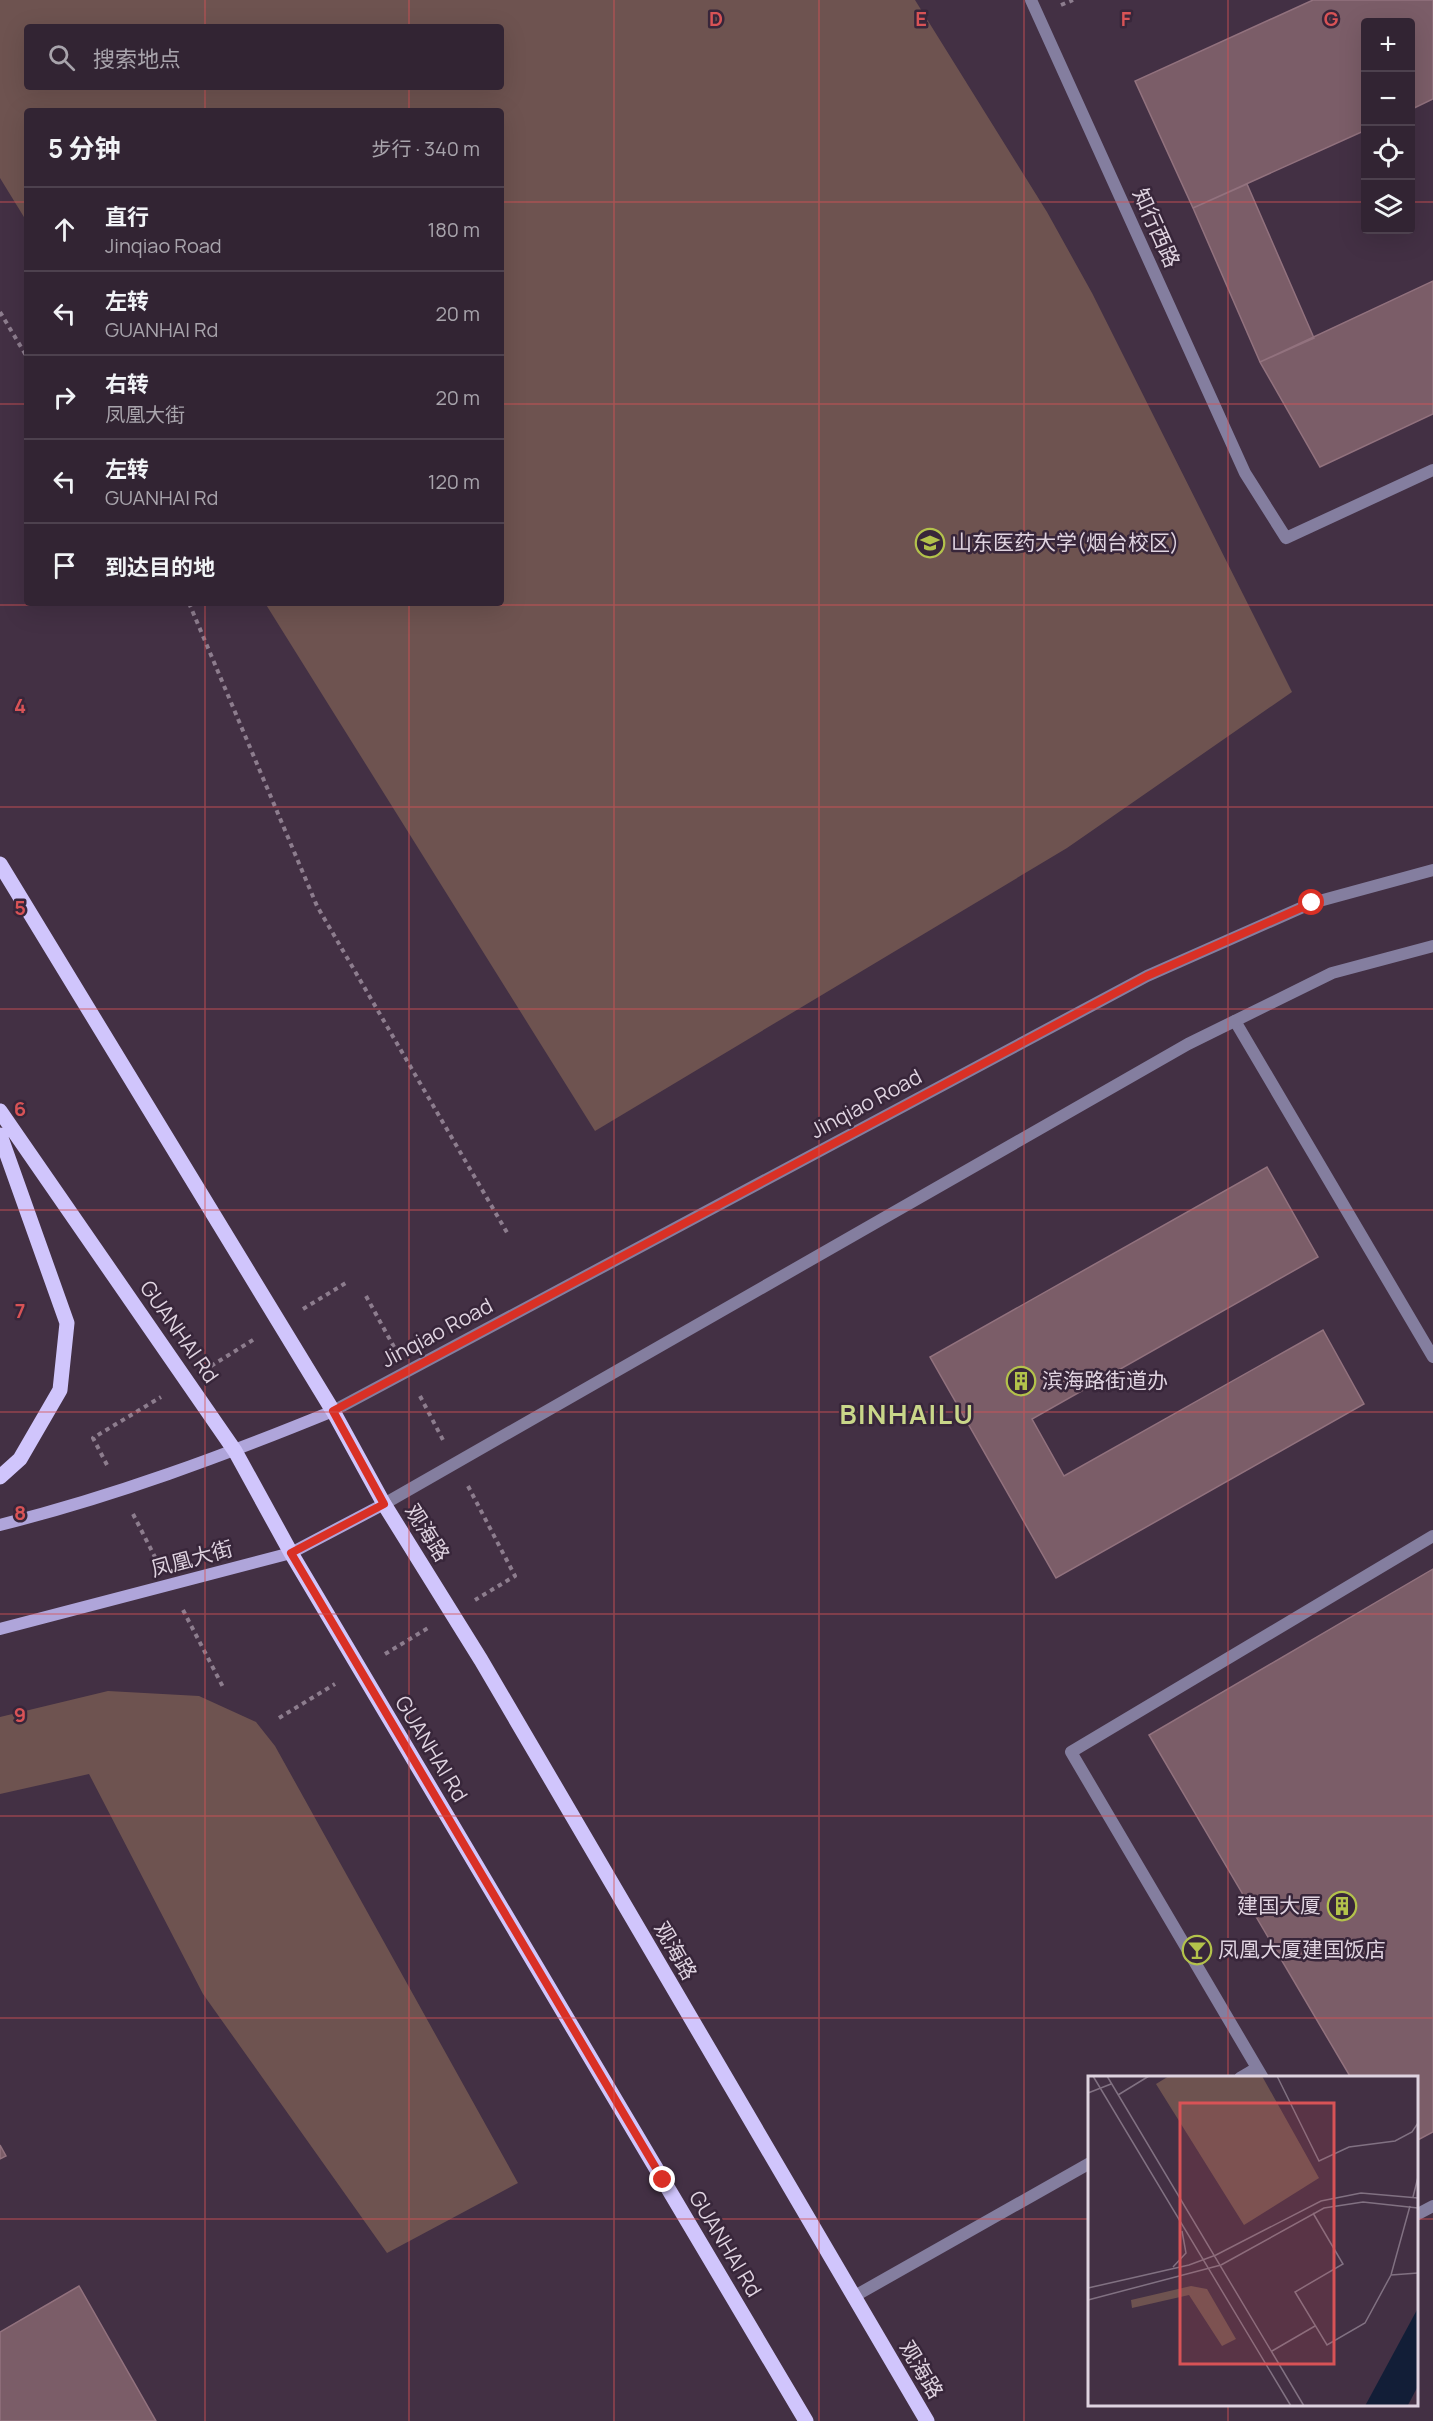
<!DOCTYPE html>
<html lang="zh">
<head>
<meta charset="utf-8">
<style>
	body { margin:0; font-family:Manrope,"Noto Sans SC",sans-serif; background:#3d303f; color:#f1f3f6 }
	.controls { position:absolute; right:18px; top:18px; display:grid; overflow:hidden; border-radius:6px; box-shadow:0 6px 24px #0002 }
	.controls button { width:54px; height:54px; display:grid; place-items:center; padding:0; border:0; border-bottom:2px solid #4d414e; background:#322433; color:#f1f3f6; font:30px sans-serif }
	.stop { position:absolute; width:18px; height:18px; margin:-14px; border:4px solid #d93025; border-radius:50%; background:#fff }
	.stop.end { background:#d93025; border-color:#fff; box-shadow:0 2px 6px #0008 }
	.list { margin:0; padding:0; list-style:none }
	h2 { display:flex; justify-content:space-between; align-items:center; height:78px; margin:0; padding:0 24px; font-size:26px }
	h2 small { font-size:20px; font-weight:400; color:#a8a4ac }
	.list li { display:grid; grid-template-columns:39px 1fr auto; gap:18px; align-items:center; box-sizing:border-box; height:84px; padding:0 24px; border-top:2px solid #4d414e }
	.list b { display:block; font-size:22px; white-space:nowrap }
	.list p { margin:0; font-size:20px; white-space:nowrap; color:#a8a4ac }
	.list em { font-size:20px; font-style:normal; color:#a8a4ac }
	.icon { flex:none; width:33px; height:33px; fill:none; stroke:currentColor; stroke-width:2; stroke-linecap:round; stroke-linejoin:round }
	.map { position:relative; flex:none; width:1433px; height:2421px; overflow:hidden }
	.search { position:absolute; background:#322433; box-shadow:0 6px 24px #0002; left:24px; top:24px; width:480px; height:66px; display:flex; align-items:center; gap:15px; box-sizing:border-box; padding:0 21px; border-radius:6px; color:#a8a4ac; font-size:22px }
	.panel { position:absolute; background:#322433; box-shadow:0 6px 24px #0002; left:24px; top:108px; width:480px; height:498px; border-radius:6px }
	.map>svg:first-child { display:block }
</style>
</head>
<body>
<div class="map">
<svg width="1433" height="2421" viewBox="0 0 1433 2421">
	<rect width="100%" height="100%" fill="#433044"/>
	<path fill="#6e5350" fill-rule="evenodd" d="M0,0H915L1047,212L1092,293L1292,692L1067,848L595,1131L265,603H501V111H27V222L0,178ZM27,27H501V87H27Z
		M108,1691L199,1696L256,1722L275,1746L518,2183L387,2253L203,1994L89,1774L0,1794V1717Z"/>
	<path fill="#7b5d68" stroke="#92727e" stroke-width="1.5" d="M1313,0H1433V99L1410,110V22H1366V130L1193,208L1135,81Z
		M1247,184L1314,338L1260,362L1193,208Z
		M1433,281V414L1320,467L1260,362Z
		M1267,1167L1318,1257L1032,1419L1064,1476L1323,1330L1364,1404L1056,1578L930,1357Z
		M1433,1569V2132L1416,2141V2078H1351L1149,1735Z
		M0,2145L6,2156L0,2159Z
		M79,2286L156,2421H0V2332Z"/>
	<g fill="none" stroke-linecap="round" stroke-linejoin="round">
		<path stroke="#8d7d8e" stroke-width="4" stroke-dasharray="4.5 4.5" stroke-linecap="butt" d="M1061,5L1073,0
			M0,312L27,357
			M189,603L317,906L509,1236
			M366,1296L394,1347
			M303,1309L349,1281
			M211,1366L256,1338
			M420,1396L443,1440
			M107,1465L93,1438L161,1397
			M468,1486L515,1576L475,1600
			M133,1514L157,1561
			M183,1610L224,1689
			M385,1654L428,1628
			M279,1718L335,1684"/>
		<path stroke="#847e9f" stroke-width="12" d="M1031,0L1245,473L1286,538L1433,470
			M1235,1021L1433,1357
			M1240,2078L1257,2068
			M1263,2078L1071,1752L1433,1536
			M1416,2215L1433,2206
			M853,2297L1090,2163"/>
		<path stroke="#847e9f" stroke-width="12" d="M333,1411L1147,976L1312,903L1433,870
			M384,1504L1188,1044L1332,973L1433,946"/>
		<path stroke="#afa5da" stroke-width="12" d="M0,1525C115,1496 223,1456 333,1411
			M0,1629L291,1553L384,1504"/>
		<path stroke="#d0c5fc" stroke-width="15" d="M0,864L333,1411L384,1504L481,1660L927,2421
			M0,1111L235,1451L291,1553L806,2421
			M0,1135L67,1323L60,1390L20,1459L0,1477"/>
	</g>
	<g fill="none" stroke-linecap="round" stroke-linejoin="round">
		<path stroke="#d93025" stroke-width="8" d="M663,2180L291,1553L384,1504L333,1411L1147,976L1312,903"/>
	</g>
	<path fill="none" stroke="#d85356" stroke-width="1.5" stroke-opacity="0.55" d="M205,0V27M409,0V27M614,0V2421M819,0V2421M1024,0V2421M1228,0V2078M205,87V111M409,87V111M0,202H27M501,202H1366M1410,202H1433M0,404H27M501,404H1433M205,603V2421M409,603V2421M0,605H1433M0,807H1433M0,1009H1433M0,1210H1433M0,1412H1433M0,1614H1433M0,1816H1433M0,2018H1433M0,2219H1090M1416,2219H1433M1228,2404V2421"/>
	<defs>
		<g id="university-ring" transform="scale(1.5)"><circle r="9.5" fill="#38263a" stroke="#b3c24b" stroke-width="1.5"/><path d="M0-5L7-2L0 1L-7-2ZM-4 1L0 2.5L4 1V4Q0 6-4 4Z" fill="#b3c24b"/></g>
		<g id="building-ring" transform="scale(1.5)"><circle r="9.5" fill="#38263a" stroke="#b3c24b" stroke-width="1.5"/><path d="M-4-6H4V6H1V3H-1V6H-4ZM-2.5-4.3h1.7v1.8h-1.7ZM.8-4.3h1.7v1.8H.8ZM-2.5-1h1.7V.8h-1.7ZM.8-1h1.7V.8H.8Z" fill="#b3c24b"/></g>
		<g id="bar-ring" transform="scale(1.5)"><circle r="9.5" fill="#38263a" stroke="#b3c24b" stroke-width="1.5"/><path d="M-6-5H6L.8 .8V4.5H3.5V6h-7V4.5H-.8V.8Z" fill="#b3c24b"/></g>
	</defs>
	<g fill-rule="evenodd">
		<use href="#university-ring" x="930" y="543"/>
		<use href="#building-ring" x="1021" y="1381"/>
		<use href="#building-ring" x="1342" y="1906"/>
		<use href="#bar-ring" x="1197" y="1950"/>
	</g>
	<g text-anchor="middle" stroke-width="5" stroke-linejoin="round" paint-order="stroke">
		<g font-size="21" fill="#dfd3e0" stroke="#38263a">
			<text transform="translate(1156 228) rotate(66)" y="7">知行西路</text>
			<text transform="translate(866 1104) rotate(-28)" y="7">Jinqiao Road</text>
			<text transform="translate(179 1332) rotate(55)" y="7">GUANHAI Rd</text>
			<text transform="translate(437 1333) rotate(-28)" y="7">Jinqiao Road</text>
			<text transform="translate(427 1533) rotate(58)" y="7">观海路</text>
			<text transform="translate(192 1559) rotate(-15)" y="7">凤凰大街</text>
			<text transform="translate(431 1749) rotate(59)" y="7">GUANHAI Rd</text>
			<text transform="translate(675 1951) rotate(60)" y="7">观海路</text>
			<text transform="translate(725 2244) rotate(59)" y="7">GUANHAI Rd</text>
			<text transform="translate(921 2370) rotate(59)" y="7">观海路</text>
		</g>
		<g font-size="21" fill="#dfd3e0" stroke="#38263a" text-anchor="start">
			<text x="951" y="550">山东医药大学(烟台校区)</text>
			<text x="1042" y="1388">滨海路街道办</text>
			<text x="1321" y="1913" text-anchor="end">建国大厦</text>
			<text x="1218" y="1957">凤凰大厦建国饭店</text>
		</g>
		<g font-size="27" font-weight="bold" letter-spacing="1.5" fill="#c9d689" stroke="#38263a">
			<text x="907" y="1424">BINHAILU</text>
		</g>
	</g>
	<g transform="translate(1088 2076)">
		<rect width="330" height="330" fill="#433044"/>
		<path d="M81,0H174L231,102L156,149L68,8ZM103,210L119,213L148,263L134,270L101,219L44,232L43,224Z" fill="#6e5350"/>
		<path d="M330,232V310L320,329L277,330Z" fill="#121e37"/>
		<path fill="none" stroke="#817182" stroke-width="1.5" d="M5,0L203,330M19,0L216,330M189,0L231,85L261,71L307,65L324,56L330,47M0,17L23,8M30,19L61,0M325,121L330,101M225,137L255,188L207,216L239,269L277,247L303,199L322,130M128,179L233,125L273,117L330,122M133,189L236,132L275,126L330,132M85,191L98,177L94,155M303,199L330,197M0,212L101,189L128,179M0,224L133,189M184,275L227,250"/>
		<path fill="#d85356" fill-opacity="0.15" stroke="#d85356" stroke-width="3" d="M92,27H246V288H92Z"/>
		<rect width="330" height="330" fill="none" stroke="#dfd3e0" stroke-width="3"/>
	</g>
	<g font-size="20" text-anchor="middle" font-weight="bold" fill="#d85356" stroke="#38263a" stroke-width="5" stroke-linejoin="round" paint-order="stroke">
		<text x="716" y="26">D</text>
		<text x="921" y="26">E</text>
		<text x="1126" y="26">F</text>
		<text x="1331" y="26">G</text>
		<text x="20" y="713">4</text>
		<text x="20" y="915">5</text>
		<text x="20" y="1116">6</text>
		<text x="20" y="1318">7</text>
		<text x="20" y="1520">8</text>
		<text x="20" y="1722">9</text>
	</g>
</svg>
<div class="controls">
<button>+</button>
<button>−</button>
<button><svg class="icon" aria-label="locate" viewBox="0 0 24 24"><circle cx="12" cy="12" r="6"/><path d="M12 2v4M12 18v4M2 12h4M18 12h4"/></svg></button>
<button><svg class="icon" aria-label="layers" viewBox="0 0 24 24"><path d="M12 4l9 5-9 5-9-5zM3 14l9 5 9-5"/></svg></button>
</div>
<div class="stop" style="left:1312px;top:903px"></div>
<div class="stop end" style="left:663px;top:2180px"></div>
<div class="search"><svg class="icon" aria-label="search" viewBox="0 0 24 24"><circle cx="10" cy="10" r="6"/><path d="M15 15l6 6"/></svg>搜索地点</div>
<section class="panel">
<h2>5 分钟<small>步行 · 340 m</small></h2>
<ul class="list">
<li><svg class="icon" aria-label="ahead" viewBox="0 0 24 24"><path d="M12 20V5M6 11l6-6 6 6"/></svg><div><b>直行</b><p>Jinqiao Road</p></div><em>180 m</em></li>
<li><svg class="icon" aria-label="left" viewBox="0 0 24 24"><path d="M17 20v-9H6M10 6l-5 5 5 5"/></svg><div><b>左转</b><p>GUANHAI Rd</p></div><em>20 m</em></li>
<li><svg class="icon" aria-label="right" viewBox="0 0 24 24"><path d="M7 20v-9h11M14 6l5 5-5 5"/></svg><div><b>右转</b><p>凤凰大街</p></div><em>20 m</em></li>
<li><svg class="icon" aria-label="left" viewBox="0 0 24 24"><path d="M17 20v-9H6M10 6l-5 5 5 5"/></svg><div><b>左转</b><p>GUANHAI Rd</p></div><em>120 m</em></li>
<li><svg class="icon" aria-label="arrive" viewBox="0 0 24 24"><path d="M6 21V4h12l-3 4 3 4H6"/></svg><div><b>到达目的地</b></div></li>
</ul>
</section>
</div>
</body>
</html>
